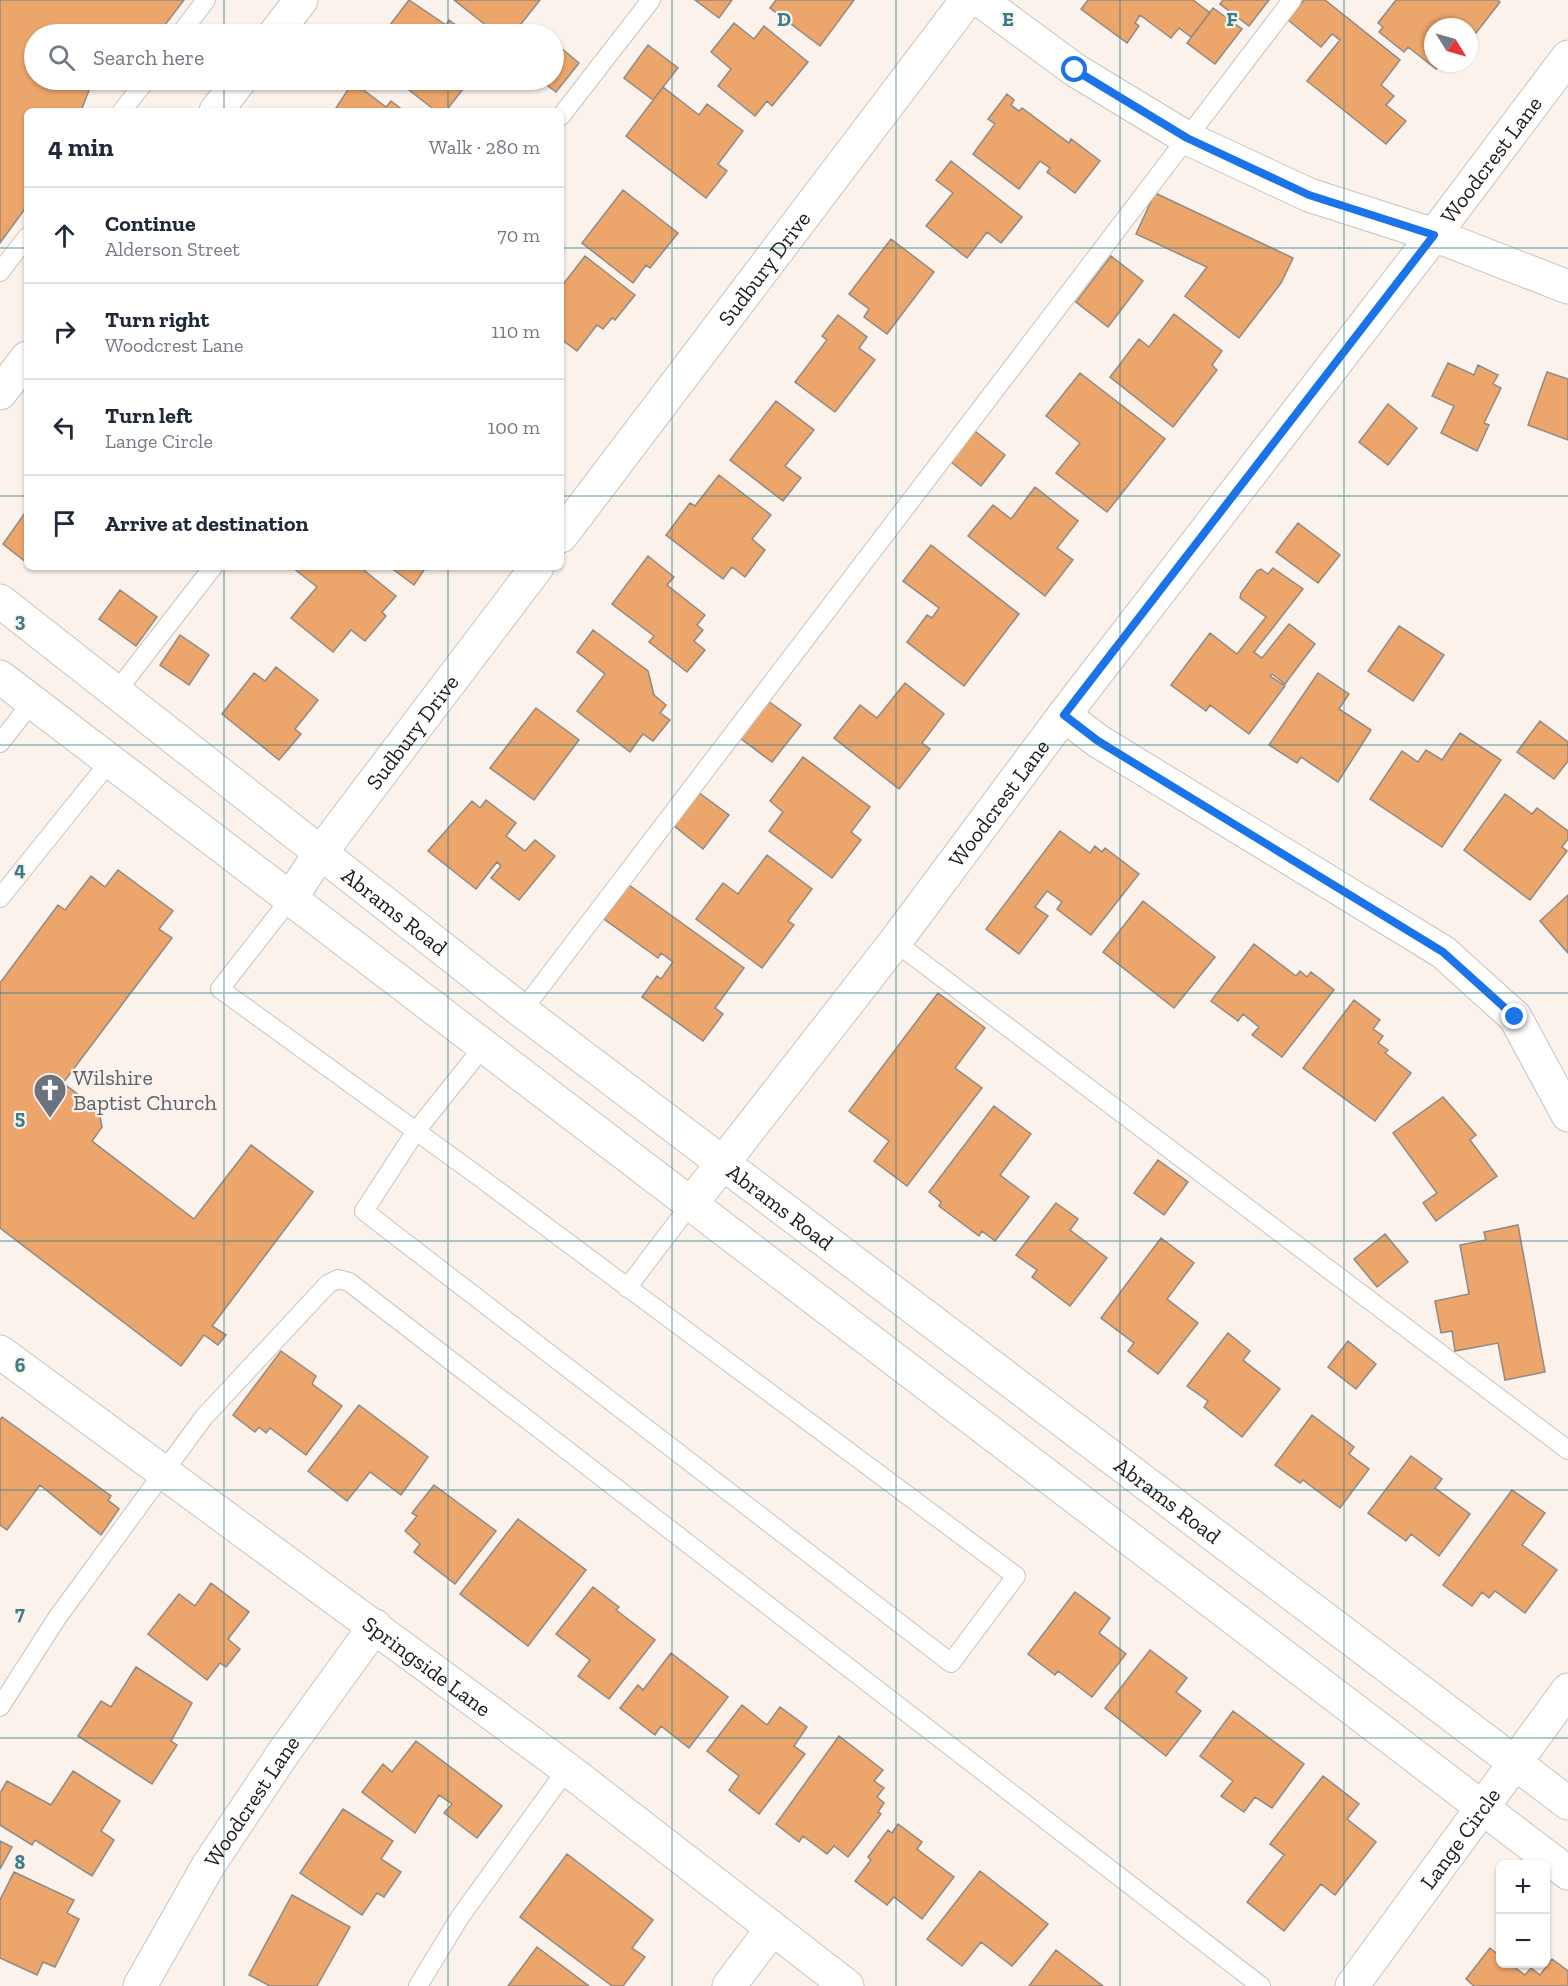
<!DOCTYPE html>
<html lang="en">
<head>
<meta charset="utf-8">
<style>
	body { margin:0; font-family:"Zilla Slab",serif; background:#f2f2f3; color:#1f2937 }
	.controls { position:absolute; right:18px; bottom:18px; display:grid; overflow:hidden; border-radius:9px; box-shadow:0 2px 4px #0004 }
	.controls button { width:54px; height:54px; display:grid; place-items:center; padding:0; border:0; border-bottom:2px solid #e0e1e3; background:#fff; color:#1f2937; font:30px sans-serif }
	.compass { position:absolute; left:1424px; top:18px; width:54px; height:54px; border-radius:50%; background:#fff; box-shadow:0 2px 4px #0004; rotate:127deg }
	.stop { position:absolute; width:18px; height:18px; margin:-14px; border:4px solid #1a73e8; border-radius:50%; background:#fff }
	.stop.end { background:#1a73e8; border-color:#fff; box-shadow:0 2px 6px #0008 }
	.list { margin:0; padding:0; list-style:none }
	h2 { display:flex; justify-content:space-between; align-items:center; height:78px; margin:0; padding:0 24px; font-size:26px }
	h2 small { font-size:20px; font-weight:400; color:#747a83 }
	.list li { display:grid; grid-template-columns:39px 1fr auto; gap:18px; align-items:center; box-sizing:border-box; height:96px; padding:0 24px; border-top:2px solid #e0e1e3 }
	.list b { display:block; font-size:22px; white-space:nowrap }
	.list p { margin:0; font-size:20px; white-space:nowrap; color:#747a83 }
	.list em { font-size:20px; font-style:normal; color:#747a83 }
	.icon { flex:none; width:33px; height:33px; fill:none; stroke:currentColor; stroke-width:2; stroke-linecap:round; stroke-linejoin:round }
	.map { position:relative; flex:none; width:1568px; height:1986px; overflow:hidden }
	.search { position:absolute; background:#fff; box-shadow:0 2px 4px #0004; left:24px; top:24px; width:540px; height:66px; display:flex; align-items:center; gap:15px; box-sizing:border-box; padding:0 21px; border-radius:33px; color:#747a83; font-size:22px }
	.panel { position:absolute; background:#fff; box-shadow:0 2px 4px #0004; left:24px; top:108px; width:540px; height:462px; border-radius:9px }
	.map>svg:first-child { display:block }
</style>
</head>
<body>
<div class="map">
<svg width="1568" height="1986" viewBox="0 0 1568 1986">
	<rect width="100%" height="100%" fill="#fbf2ec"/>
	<path fill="#eca56b" stroke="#918983" stroke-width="1.5" d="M0,0H184L158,34H34V80H93L81,111H27V206L0,243Z
		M409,0L446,25L449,20L468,34H383Z
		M454,0H540L513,34H497Z
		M695,0H732L719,18Z
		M776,0H854L820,46L770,8Z
		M1088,0H1193L1210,13L1191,37L1179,28L1171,38L1140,15L1135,23L1139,26L1127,43L1081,9Z
		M1223,0H1269L1249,26L1220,4Z
		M1304,0H1325L1400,60L1381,85L1394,96L1386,105L1406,121L1386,144L1307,81L1340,40L1332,34L1321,47L1288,20Z
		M1396,0H1498L1500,2L1476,33L1469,27H1433V63H1441L1436,69L1408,47L1404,52L1379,32L1383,27L1378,23Z
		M1213,8L1242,29L1215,64L1187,43Z
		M734,23L754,39L764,26L808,62L772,106L767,101L755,116L718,86L731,69L711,52Z
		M554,42L579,63L556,92L540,80H554Z
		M648,45L678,68L653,100L624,78Z
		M396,80H451L463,89L446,111H436Z
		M353,82L386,107L391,101L404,111H334Z
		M663,87L699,115L707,104L743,131L718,164L727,171L706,198L626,136Z
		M1007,94L1014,100L1011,105L1019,111L1022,108L1069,143L1071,139L1100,161L1075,193L1047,172L1050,168L1040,161L1019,189L973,154L995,124L988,119Z
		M951,161L1022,217L1001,243L987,232L967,258L926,226L953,193L936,180Z
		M623,190L678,233L650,268L646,265L633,283L582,243Z
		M1155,193L1293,258L1281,283L1239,338L1185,296L1207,267L1136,234Z
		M891,239L934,272L887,334L864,317L869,309L849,294Z
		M585,256L635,295L615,320L612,318L603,329L597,325L577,351L561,339V287Z
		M1111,256L1143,281L1108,327L1076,302Z
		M1174,314L1222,351L1212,365L1217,370L1173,427L1110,377L1139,339L1149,347Z
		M838,315L867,337L859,348L875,360L835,412L795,382L827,340L822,336Z
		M1448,363L1474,375L1478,365L1498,375L1493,384L1501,388L1484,423L1489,425L1477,451L1441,433L1454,406L1432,396Z
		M1547,372L1568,379V440L1528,425Z
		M1080,373L1165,439L1107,512L1056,473L1080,443L1046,416Z
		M776,401L814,430L785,466L801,478L783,501L730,460Z
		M1388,404L1417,428L1388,465L1359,442Z
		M975,431L1005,455L981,486L951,462Z
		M719,475L771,515L752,539L765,550L745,577L732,567L723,579L666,535L690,503L695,506Z
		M1035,487L1078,521L1057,548L1073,560L1045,596L968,536L993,505L1011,519Z
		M27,510V563L3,544Z
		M1298,523L1340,555L1318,583L1276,552Z
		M931,545L1019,614L964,686L907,642L927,615L932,618L939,608L903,581Z
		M648,556L674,577L667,585L705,615L697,625L703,630L694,641L705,650L687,672L649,642L654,636L612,604Z
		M292,567H360L396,596L382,612L386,616L365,641L351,630L333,652L291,618L317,587Z
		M390,567H426L414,585Z
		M1273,568L1303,589L1254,652L1262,658L1289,624L1315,644L1285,684L1272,674L1270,676L1285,686L1249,734L1210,705L1206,711L1171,685L1210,633L1237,654L1266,617L1240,598L1241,593L1257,571L1261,569L1268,574Z
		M120,590L157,617L136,646L99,619Z
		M1399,626L1444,655L1413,701L1368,671Z
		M593,630L648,671L654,695L666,705L660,713L670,720L653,741L643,734L630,752L577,711L605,674L577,652Z
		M180,635L209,655L189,685L160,665Z
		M276,667L318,700L295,729L301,734L279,760L222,714L254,673L265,681Z
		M1318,673L1349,694L1339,709L1371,730L1338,782L1301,757L1297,763L1269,745Z
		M905,683L944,714L922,743L930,749L899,789L834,738L860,705L877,718Z
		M768,701L801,725L772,762L740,738Z
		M536,708L579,740L534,800L490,768Z
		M1540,721L1568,742V761L1554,779L1517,752Z
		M1460,733L1501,760L1442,847L1370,799L1402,751L1418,762L1426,750L1442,760Z
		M803,757L870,807L851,832L861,840L832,878L769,831L783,812L770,801Z
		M698,792L729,815L703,849L673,825Z
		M1505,794L1532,814L1537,808L1568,831V839L1562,847L1567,851L1530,900L1464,850Z
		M486,800L516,823L506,836L525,851L535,840L555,856L519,900L491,878L501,866L497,862L476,889L428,851L472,801L480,808Z
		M1060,831L1090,853L1095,846L1102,852L1105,848L1139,874L1091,935L1057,909L1062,902L1047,891L1035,907L1048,916L1019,954L986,929Z
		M767,855L812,889L788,921L794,925L762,968L696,919L723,883L738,894Z
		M118,870L173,911L159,929L172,938L63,1083L99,1110L102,1127L92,1141L194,1219L251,1145L313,1192L212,1326L226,1335L218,1345L204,1335L181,1366L0,1228V983L58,905L65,910L91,876L105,887Z
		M629,885L744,968L715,1008L723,1014L703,1041L642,997L657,976L661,979L673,962L661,953L658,958L604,919Z
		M1568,895V953L1540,921Z
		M1143,901L1215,957L1174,1008L1103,952Z
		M1254,944L1296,976L1300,971L1307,977L1311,972L1334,990L1282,1057L1252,1035L1259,1027L1243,1014L1238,1021L1211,1001Z
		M938,993L985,1028L955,1068L982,1088L907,1186L874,1161L889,1141L849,1111Z
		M1354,1000L1380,1020L1373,1029L1383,1036L1378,1043L1388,1050L1385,1053L1411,1073L1375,1121L1303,1068Z
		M1443,1097L1476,1135L1470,1140L1497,1176L1436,1221L1423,1203L1437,1193L1393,1133Z
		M994,1106L1031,1134L1000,1175L1029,1197L995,1241L982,1231L979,1236L939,1206L941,1202L929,1192Z
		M1158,1160L1188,1182L1164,1215L1134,1193Z
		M1056,1203L1078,1219L1070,1230L1107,1258L1070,1306L1032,1277L1037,1270L1016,1255Z
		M1518,1225L1545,1372L1505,1380L1498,1343L1455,1351L1452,1331L1441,1333L1435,1301L1469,1294L1460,1245L1486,1240L1484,1232Z
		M1385,1234L1408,1262L1377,1287L1354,1259Z
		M1161,1238L1194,1263L1167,1299L1198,1323L1158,1374L1128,1351L1134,1343L1101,1318Z
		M1228,1333L1250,1351L1243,1360L1280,1389L1242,1437L1204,1407L1208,1401L1187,1386Z
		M1348,1341L1376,1364L1356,1389L1328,1367Z
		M281,1351L316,1376L312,1384L342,1406L306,1455L270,1428L266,1433L259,1427L255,1432L233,1415Z
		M359,1405L428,1457L401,1495L370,1472L347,1501L308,1471Z
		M1312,1415L1354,1447L1349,1454L1369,1469L1340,1508L1303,1480L1300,1483L1275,1465Z
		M2,1417L111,1496L108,1500L119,1509L101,1535L40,1485L7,1530L0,1525V1420Z
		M1411,1456L1442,1479L1435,1488L1470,1514L1439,1556L1411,1534L1406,1541L1368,1513Z
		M434,1485L496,1531L455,1584L414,1552L420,1544L405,1531L417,1516L412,1513Z
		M1512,1490L1545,1513L1522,1545L1557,1570L1525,1613L1495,1591L1489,1598L1482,1592L1472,1606L1443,1585Z
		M518,1519L586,1570L528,1646L460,1594Z
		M211,1583L249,1612L228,1639L240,1649L226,1667L220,1663L207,1680L148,1634L179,1594L195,1606Z
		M593,1587L619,1607L616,1610L655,1640L609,1699L578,1676L590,1660L556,1634Z
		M1075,1592L1110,1618L1099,1633L1126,1654L1092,1697L1058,1671L1055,1675L1028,1654Z
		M1150,1650L1187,1678L1176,1692L1201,1711L1166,1756L1105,1708Z
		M671,1653L728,1697L689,1748L661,1726L655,1735L620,1708L638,1685L643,1690Z
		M136,1667L192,1703L171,1741L177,1745L152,1784L78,1736L101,1701L111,1707Z
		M742,1705L767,1725L780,1707L807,1727L794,1746L805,1754L759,1814L729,1790L739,1776L707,1751Z
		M1233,1711L1304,1764L1272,1808L1255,1797L1244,1812L1221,1796L1233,1781L1200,1756Z
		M839,1736L883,1770L874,1781L884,1788L877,1797L884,1803L878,1812L881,1814L848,1857L834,1846L827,1854L803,1836L799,1842L776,1824Z
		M416,1741L502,1806L477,1838L444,1813L452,1804L439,1795L415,1833L362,1792L383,1764L392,1772Z
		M73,1771L120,1801L101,1831L114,1840L92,1876L35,1840L32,1845L0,1825V1793L7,1781L51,1805Z
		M1323,1776L1359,1804L1347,1819L1376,1842L1335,1895L1321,1884L1284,1931L1247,1902L1284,1855L1270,1844Z
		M343,1809L393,1841L381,1859L401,1872L384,1897L377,1893L362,1915L300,1873Z
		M898,1824L922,1842L917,1849L954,1877L922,1919L894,1897L887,1905L855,1881L871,1860L868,1857L888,1830L892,1833Z
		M0,1841L12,1847L0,1869Z
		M567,1854L653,1920L632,1948L645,1957L623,1986H612L520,1917Z
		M980,1871L1048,1924L1012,1966L981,1942L962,1966L927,1939Z
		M14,1872L74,1900L67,1913L79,1919L55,1967L43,1962L37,1975L0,1958V1900Z
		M292,1895L350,1927L317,1986H270L249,1975Z
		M537,1947L589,1986H508Z
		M1490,1948L1500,1956V1964H1510L1525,1975L1531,1968L1540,1975L1552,1959L1568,1971V1986H1474L1466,1979Z
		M1056,1950L1103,1986H1029Z"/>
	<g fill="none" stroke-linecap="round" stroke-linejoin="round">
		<g stroke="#cbc2bc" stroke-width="20">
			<path id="service" d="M180,34L206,0
				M122,111L146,80
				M561,116L651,0
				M0,272L27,237
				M116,692L213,567
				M0,743L32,702
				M0,898L110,761
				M290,899L220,989L478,1176L1016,1576L951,1663L364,1211L416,1131L483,1047
				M895,942L1568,1450
				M522,1011L1292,0
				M627,1288L690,1205
				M0,1707L57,1618L204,1417L328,1284L338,1279L349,1282L1261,1986
				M418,1986L460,1917L567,1769"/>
		</g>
		<g stroke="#cbc2bc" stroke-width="35">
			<g id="minor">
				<path d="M980,0L1075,70L1187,138L1309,195L1434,235L1568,287"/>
				<path d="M275,34L301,0"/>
				<path d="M216,111L240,80"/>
				<path d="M0,393L27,358"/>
				<path id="s1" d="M561,536L967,0"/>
				<path d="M1064,715L1098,741L1443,952L1515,1017L1568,1115"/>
				<path id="s2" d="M290,899L321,852L537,567"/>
				<path id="s3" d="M690,1205L895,942L1064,715L1434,235L1568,57"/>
				<path id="s4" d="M0,1352L567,1769L847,1986"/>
				<path id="s5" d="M140,1986L208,1866L284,1752L375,1626"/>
				<path d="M729,1986L772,1929"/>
				<path id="s6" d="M1352,1986L1568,1690"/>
			</g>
		</g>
		<g stroke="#cbc2bc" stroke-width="35">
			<g id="secondary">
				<path id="s7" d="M0,601L522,1011L1568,1803"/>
				<path d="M0,677L1568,1873"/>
			</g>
		</g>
		<use href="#service" stroke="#fff" stroke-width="18"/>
		<use href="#minor" stroke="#fff" stroke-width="33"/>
		<use href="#secondary" stroke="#fff" stroke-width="33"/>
	</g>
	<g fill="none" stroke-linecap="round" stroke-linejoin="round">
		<path stroke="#1a73e8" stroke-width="8" d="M1075,70L1187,138L1309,195L1434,235L1064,715L1098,741L1443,952L1515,1017"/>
	</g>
	<path fill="none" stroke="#377d8a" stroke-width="1.5" stroke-opacity="0.55" d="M224,0V34M448,0V34M672,0V1986M896,0V1986M1120,0V1986M1344,0V1986M224,80V111M448,80V111M0,248H27M561,248H1568M0,496H27M561,496H1568M224,567V1986M448,567V1986M0,745H1568M0,993H1568M0,1241H1568M0,1490H1568M0,1738H1568"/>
	<defs>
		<g id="church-pin" transform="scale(1.725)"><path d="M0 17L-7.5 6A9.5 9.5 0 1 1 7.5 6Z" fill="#6b7280" stroke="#fbf2ec"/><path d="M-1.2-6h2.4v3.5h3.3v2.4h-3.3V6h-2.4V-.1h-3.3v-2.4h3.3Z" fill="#fff"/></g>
	</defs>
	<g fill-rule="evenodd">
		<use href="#church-pin" x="50" y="1090"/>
	</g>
	<g text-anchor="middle" stroke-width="4.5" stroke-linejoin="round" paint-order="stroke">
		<g font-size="22" fill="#1d1a18" stroke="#fbf2ec">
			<text dy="8" stroke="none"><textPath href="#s3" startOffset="1317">Woodcrest Lane</textPath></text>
			<text dy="8" stroke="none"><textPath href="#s1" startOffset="336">Sudbury Drive</textPath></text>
			<text dy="8" stroke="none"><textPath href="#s2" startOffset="207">Sudbury Drive</textPath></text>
			<text dy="8" stroke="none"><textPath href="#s3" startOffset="507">Woodcrest Lane</textPath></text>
			<text dy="8" stroke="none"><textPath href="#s7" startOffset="502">Abrams Road</textPath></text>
			<text dy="8" stroke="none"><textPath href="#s7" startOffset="988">Abrams Road</textPath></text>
			<text dy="8" stroke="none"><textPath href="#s7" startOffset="1474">Abrams Road</textPath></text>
			<text dy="8" stroke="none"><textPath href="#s4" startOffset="530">Springside Lane</textPath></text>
			<text dy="8" stroke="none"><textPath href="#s5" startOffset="216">Woodcrest Lane</textPath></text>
			<text dy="8" stroke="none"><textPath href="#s6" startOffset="183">Lange Circle</textPath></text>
		</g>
		<g font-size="22" fill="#5b616d" stroke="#fbf2ec" text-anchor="start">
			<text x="73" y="1085">Wilshire<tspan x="73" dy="25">Baptist Church</tspan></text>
		</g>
	</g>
	<g font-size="20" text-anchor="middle" font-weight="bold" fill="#377d8a" stroke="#fbf2ec" stroke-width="4.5" stroke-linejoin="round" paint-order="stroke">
		<text x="784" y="26">D</text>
		<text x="1008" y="26">E</text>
		<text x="1232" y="26">F</text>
		<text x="20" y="627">3</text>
		<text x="20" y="876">4</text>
		<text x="20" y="1124">5</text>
		<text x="20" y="1372">6</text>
		<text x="20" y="1620">7</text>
		<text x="20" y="1869">8</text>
	</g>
</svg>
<div class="controls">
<button>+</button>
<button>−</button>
</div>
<svg class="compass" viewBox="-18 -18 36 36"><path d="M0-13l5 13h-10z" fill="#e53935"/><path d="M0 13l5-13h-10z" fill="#747a83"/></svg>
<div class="stop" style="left:1075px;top:70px"></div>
<div class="stop end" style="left:1515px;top:1017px"></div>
<div class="search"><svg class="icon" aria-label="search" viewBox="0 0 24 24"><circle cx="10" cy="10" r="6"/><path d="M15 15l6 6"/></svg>Search here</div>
<section class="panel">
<h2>4 min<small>Walk · 280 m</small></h2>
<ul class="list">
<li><svg class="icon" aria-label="ahead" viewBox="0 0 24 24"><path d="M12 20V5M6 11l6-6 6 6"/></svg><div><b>Continue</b><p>Alderson Street</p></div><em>70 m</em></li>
<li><svg class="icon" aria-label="right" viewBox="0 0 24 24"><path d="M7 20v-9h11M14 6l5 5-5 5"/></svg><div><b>Turn right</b><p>Woodcrest Lane</p></div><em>110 m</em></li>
<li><svg class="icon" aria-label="left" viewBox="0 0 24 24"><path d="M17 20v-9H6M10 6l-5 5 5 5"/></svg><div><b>Turn left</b><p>Lange Circle</p></div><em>100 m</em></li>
<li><svg class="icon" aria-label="arrive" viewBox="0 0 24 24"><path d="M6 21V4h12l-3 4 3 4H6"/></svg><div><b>Arrive at destination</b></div></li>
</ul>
</section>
</div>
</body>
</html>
